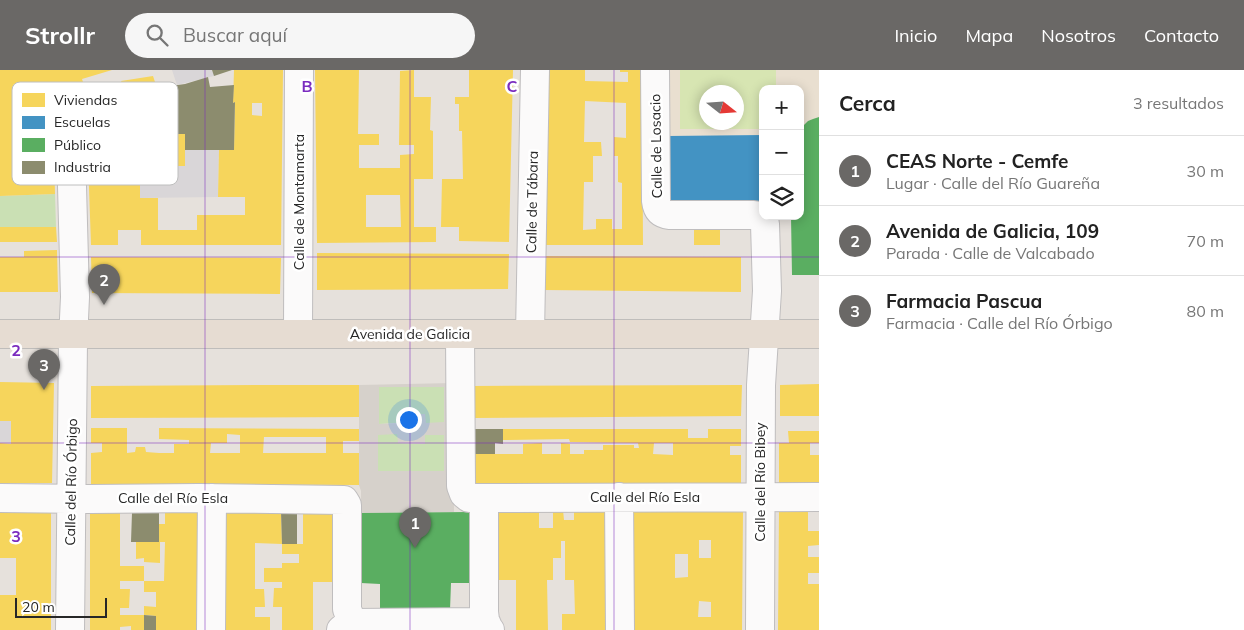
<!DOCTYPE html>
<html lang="es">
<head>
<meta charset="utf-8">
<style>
	body { margin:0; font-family:Mulish,sans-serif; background:#f6f6f6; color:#222 }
	.controls { position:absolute; right:15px; top:15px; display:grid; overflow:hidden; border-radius:10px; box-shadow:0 2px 12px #0003 }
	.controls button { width:45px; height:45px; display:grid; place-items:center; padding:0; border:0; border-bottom:1px solid #e0e0e0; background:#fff; color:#222; font:25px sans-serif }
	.compass { position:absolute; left:699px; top:15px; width:45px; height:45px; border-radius:50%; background:#fff; box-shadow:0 2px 12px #0003; rotate:107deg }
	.scale { position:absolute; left:15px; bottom:12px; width:92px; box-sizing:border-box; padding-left:5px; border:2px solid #272727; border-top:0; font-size:14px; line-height:18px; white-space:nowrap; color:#272727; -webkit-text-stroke:4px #fff; paint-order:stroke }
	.you { position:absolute; left:408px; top:349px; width:18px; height:18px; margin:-12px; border:4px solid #fff; border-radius:50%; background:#1a73e8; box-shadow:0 0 0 8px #1a73e833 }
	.badge { display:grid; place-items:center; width:32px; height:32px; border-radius:50%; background:#6a6866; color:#fff; font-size:16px; font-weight:700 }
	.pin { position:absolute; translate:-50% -41px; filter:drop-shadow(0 1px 2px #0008) }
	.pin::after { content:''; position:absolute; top:26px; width:18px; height:15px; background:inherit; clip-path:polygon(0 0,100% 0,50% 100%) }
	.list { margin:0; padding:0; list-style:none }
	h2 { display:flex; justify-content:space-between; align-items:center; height:65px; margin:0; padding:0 20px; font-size:21px }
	h2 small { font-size:16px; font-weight:400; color:#767676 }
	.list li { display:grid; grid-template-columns:32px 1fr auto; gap:15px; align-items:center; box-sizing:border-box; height:70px; padding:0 20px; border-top:1px solid #e0e0e0 }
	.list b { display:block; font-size:19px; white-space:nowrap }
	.list p { margin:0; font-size:16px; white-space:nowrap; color:#767676 }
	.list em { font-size:16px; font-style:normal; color:#767676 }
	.icon { flex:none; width:28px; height:28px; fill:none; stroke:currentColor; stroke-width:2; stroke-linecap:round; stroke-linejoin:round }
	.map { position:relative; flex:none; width:819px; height:560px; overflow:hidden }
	header { display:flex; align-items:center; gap:30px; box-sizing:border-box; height:70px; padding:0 25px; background:#6a6866; color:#fff }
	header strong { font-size:24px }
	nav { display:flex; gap:28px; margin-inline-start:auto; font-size:18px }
	.search { width:350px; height:45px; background:#f6f6f6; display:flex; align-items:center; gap:12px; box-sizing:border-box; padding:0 18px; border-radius:28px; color:#767676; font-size:19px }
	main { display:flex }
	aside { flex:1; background:#fff }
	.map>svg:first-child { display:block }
</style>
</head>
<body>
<header>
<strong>Strollr</strong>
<div class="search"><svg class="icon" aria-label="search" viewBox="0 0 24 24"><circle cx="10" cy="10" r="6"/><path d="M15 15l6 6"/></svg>Buscar aquí</div>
<nav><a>Inicio</a><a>Mapa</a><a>Nosotros</a><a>Contacto</a></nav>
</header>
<main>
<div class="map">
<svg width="819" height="560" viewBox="0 0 819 560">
	<rect width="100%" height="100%" fill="#e6e1dc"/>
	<path fill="#d9d6d8" d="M172,0H212L214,6L177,15Z
		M185,80H219L218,127L140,128V96H185Z
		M0,351H11V374L0,373Z"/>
	<path fill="#e9dfd0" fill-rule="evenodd" d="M668,0H819V47L813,49L806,53L802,60L800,68V19H763V65L668,66ZM706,22H736V52H706Z"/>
	<path fill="#cae0b4" d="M55,124L56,157H0V126Z
		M379,317H444V353H425V344H399L398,353L379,354Z
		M378,364H398V373L425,374V365H444V401H378Z"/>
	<path fill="#d7e5b2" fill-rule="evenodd" d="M680,0H776V19H763V59H680ZM706,22H736V52H706Z"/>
	<path fill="#d6d1cb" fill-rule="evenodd" d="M453,313L454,442L361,443V421L359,415V315ZM379,317H444V352L426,353L425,344H398V353L379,354ZM397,364L398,373L425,374V365H444V401H378V365Z"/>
	<path fill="#f6d55c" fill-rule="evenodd" d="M0,0H112L82,9L89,30L93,29L126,23L121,11L153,6L157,18L140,21V81L171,80V64H185V96H140V128H158V160H197V145H245V127H218L219,80H234L235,32L233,33L234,0H283L281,175H141V160H118V175H91L86,32L53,44L55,124L0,126ZM37,20L40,30L52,28V40L28,45L22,24ZM252,33H262V46L252,45Z
		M315,0H359L358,64H379V75H359V98H400V85L414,84V75H399L400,1L414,0V27H431L430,60L433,61V109H414V157H436V172L317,173ZM366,125H400L401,157H366Z
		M469,0H513L509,172L459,171V157H441L442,109H463L462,61H459V34H455V27H469Z
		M548,0H585V11L628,12V2H620V0H642L643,175H544ZM585,31L626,33V68L614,67V86H618V112L622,113V159H612V149H596V159L583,160L584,112H593V86H602L601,72H584Z
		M0,157H56L57,172H0Z
		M694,159H720V175H694Z
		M57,180L58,222H0V187H24V181Z
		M317,183L509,184L508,219L317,220Z
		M544,186L741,187V222L543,220Z
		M91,187L281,188L280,224L92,223Z
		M0,312L54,313L52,413H0V373L11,374V351H0Z
		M819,314V346H780V315Z
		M268,315H359V347L91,348V316Z
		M742,315L741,346L473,348L472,316Z
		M91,358H127V383L135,382L136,377H145L146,382L159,383H174V374H189V370L159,369V358L359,359V371H343V383H359V415L91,414V383L102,382V373H91ZM227,364L240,365V383H210L211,373H227ZM264,367H326V383H263Z
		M503,359H688V368H708V359H741V376H730V385H741V414L473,415V384H523V374L542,373V384H561V373L570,374V384H584V380H603V375H634V378H639L638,373L570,372L569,369L503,370ZM654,373H673V385L653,384Z
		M788,361H819V373H810V385H819V414L779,415V373H789Z
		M553,440H563L564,450H574V440H605L606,560H562V544H575L574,510H565V471H561V488H553V510H547L548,560H516V510H498V441H539V458H553Z
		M198,441L196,560H156V546L144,545V536L156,537V522H144V511H164L165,472H159V454H165V442Z
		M633,441H743L742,560H633ZM699,470H711V488H699ZM675,484H688V507L675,508ZM699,531L711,532V547H698Z
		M779,441H808V461H819V475L808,476V487H819V503H808V514H819V560H778Z
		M0,442H51V560H0V525H16V488H0Z
		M226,442H281L282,474H303V442H333L334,512H313V560H282V537H273L274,518H282V512H264V498H282V493H299V484H282V474L255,473V519H264L265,537H255V547H270V560H225Z
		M90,443H120V496H144V511H120V519H130L129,538H120V545H144V560H131V556L120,557V560H90Z
		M136,472H160V493L144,492V488L136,489Z"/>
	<path fill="#4393c3" d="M763,65V131H670L668,66Z"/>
	<path fill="#5aae61" d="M819,47V205H792L791,146H800V68L802,60L804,55L808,51L813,49Z
		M470,442L469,513H451L450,540H380V514L361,513V443Z"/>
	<path fill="#8c8c6e" d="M212,0H232L214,6Z
		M208,7L210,17L234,15L233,33L235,32L234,80H185V64H165L164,17L185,14Z
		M473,359H503V374L495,373V384H473Z
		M159,442V472H131L132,443Z
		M281,442H297V474H282Z
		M144,545L156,546V560H144Z"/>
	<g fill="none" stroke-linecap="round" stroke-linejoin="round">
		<g stroke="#bfbdbe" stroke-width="30">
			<path id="minor" d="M655,0L656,131C657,140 661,144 670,145H754L761,147L765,154L767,221L761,315L760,560
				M70,42L75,227L73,270L70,560
				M298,264L299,0
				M460,264L461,416L464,424L469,428L819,427
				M530,264L535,0
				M619,427L620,560
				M0,428L90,429L199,428L344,430L347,435V539L352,553
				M484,428V542L485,550L488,557
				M211,560L212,428
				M341,560L348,554L354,553L475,552L484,554L490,560"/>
		</g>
		<g stroke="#bfbdbb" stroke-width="30">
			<path id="trunk" d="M0,264H819"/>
		</g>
		<use href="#minor" stroke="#fbfafa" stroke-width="28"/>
		<use href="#trunk" stroke="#e6dcd2" stroke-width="28"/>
	</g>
	<path fill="none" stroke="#7b2cbf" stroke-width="1" stroke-opacity="0.55" d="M205,0V560M410,0V560M614,0V560M0,187H819M0,373H819"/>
	<g text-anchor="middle" stroke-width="5" stroke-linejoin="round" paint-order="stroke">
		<g font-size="14" fill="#272727" stroke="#fff">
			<text transform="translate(656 76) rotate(-91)" y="5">Calle de Losacio</text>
			<text transform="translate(299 132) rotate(-90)" y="5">Calle de Montamarta</text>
			<text transform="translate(532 132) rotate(-89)" y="5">Calle de Tábara</text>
			<text x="410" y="269">Avenida de Galicia</text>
			<text transform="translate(71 412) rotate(-89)" y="5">Calle del Río Órbigo</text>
			<text transform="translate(760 412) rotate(-90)" y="5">Calle del Río Bibey</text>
			<text x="645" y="432">Calle del Río Esla</text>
			<text x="173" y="433">Calle del Río Esla</text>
		</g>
	</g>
	<rect x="12" y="12" width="166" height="103" rx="8" fill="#fff" stroke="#bebebe" stroke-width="1"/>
	<rect x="22" y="23" width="23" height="14" fill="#f6d55c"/>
	<rect x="22" y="46" width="23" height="13" fill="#4393c3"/>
	<rect x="22" y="68" width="23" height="14" fill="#5aae61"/>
	<rect x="22" y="91" width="23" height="13" fill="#8c8c6e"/>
	<g font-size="14" fill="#272727">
		<text x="54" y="35">Viviendas</text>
		<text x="54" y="57">Escuelas</text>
		<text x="54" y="80">Público</text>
		<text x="54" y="102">Industria</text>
	</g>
	<g font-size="16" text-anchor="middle" font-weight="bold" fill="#7b2cbf" stroke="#fff" stroke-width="5" stroke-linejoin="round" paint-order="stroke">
		<text x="307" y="22">B</text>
		<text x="512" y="22">C</text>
		<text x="16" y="286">2</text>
		<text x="16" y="472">3</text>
	</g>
</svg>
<div class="controls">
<button>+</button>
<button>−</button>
<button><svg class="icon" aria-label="layers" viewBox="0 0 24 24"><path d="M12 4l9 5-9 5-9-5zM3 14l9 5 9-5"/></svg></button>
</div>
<svg class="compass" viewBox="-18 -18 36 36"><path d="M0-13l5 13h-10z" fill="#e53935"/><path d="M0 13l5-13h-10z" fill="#767676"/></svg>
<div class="scale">20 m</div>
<div class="you"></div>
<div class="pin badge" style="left:415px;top:478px">1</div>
<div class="pin badge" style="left:104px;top:235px">2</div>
<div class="pin badge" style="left:44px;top:320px">3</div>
</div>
<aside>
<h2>Cerca<small>3 resultados</small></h2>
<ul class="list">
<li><span class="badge">1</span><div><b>CEAS Norte - Cemfe</b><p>Lugar · Calle del Río Guareña</p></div><em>30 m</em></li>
<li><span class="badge">2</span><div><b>Avenida de Galicia, 109</b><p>Parada · Calle de Valcabado</p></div><em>70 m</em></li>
<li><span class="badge">3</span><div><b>Farmacia Pascua</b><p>Farmacia · Calle del Río Órbigo</p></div><em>80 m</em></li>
</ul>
</aside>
</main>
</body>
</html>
